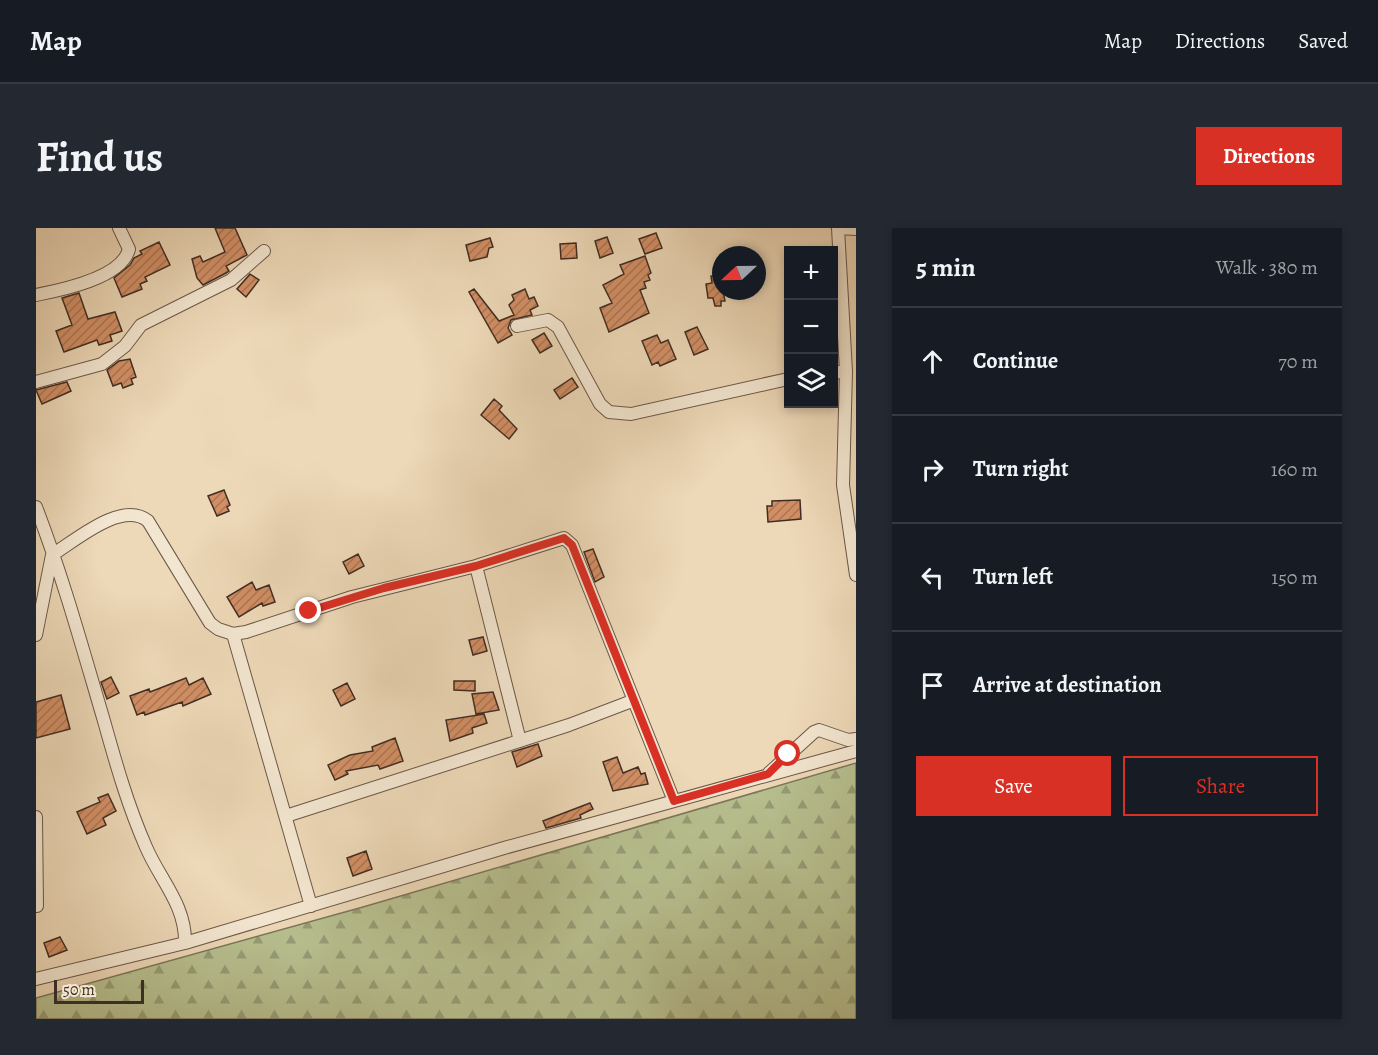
<!DOCTYPE html>
<html lang="en">
<head>
<meta charset="utf-8">
<style>
	body { margin:0; font-family:Alegreya,serif; background:#242831; color:#f1f3f6 }
	.controls { position:absolute; right:18px; top:18px; display:grid; overflow:hidden; border-radius:0px; box-shadow:0 3px 9px #0003 }
	.controls button { width:54px; height:54px; display:grid; place-items:center; padding:0; border:0; border-bottom:2px solid #363941; background:#171b24; color:#f1f3f6; font:30px sans-serif }
	.compass { position:absolute; left:676px; top:18px; width:54px; height:54px; border-radius:50%; background:#171b24; box-shadow:0 3px 9px #0003; rotate:248deg }
	.scale { position:absolute; left:18px; bottom:15px; width:90px; box-sizing:border-box; padding-left:6px; border:3px solid #402d24; border-top:0; font-size:16px; line-height:21px; white-space:nowrap; color:#402d24; -webkit-text-stroke:4px #f3e6d0; paint-order:stroke }
	.stop { position:absolute; width:18px; height:18px; margin:-14px; border:4px solid #d93025; border-radius:50%; background:#fff }
	.stop.end { background:#d93025; border-color:#fff; box-shadow:0 2px 6px #0008 }
	.list { margin:0; padding:0; list-style:none }
	h2 { display:flex; justify-content:space-between; align-items:center; height:78px; margin:0; padding:0 24px; font-size:26px }
	h2 small { font-size:20px; font-weight:400; color:#9ea1a6 }
	.list li { display:grid; grid-template-columns:39px 1fr auto; gap:18px; align-items:center; box-sizing:border-box; height:108px; padding:0 24px; border-top:2px solid #363941 }
	.list b { display:block; font-size:22px; white-space:nowrap }
	.list em { font-size:20px; font-style:normal; color:#9ea1a6 }
	.actions { display:flex; gap:12px; padding:18px 24px }
	.actions a { flex:1; padding:14px 0; border:2px solid #d93025; border-radius:0px; text-align:center; font-size:21px; color:#d93025 }
	.actions .main { background:#d93025; color:#fff }
	.icon { flex:none; width:33px; height:33px; fill:none; stroke:currentColor; stroke-width:2; stroke-linecap:round; stroke-linejoin:round }
	.map { position:relative; flex:none; width:820px; height:791px; overflow:hidden; border-radius:0px }
	header { display:flex; align-items:center; gap:36px; box-sizing:border-box; height:84px; padding:0 30px; background:#171b24; border-bottom:2px solid #363941 }
	header strong { font-size:28px }
	nav { display:flex; gap:33px; margin-inline-start:auto; font-size:21px }
	.intro { display:flex; align-items:center; justify-content:space-between; box-sizing:border-box; height:144px; padding:0 36px }
	h1 { margin:0; font-size:42px }
	.button { padding:15px 27px; border-radius:0px; background:#d93025; color:#fff; font-size:21px; font-weight:700 }
	main { display:flex; gap:36px; padding:0 36px }
	aside { flex:1; background:#171b24; border-radius:0px; box-shadow:0 3px 9px #0003 }
	.map>svg:first-child { display:block }
</style>
</head>
<body>
<header>
<strong>Map</strong>
<nav><a>Map</a><a>Directions</a><a>Saved</a></nav>
</header>
<div class="intro"><h1>Find us</h1><a class="button">Directions</a></div>
<main>
<div class="map">
<svg width="820" height="791" viewBox="0 0 820 791">
	<defs>
		<pattern id="forest-firs" width="22" height="20" patternUnits="userSpaceOnUse" patternTransform="scale(1.5)"><rect width="22" height="20" fill="#b7bf8f"/><path d="M5 1l3.5 6h-7zM16 11l3.5 6h-7z" fill="#969c75"/></pattern>
		<pattern id="building-hatch" width="6" height="6" patternUnits="userSpaceOnUse" patternTransform="scale(1.5)"><rect width="6" height="6" fill="#d28f65"/><path d="M-1 1l2-2M0 6l6-6M5 7l2-2" fill="none" stroke="#ac7553"/></pattern>
	</defs>
	<rect width="100%" height="100%" fill="#edd8b7"/>
	<filter id="stains"><feTurbulence type="fractalNoise" baseFrequency=".00333" numOctaves="4"/><feColorMatrix values="0 0 0 0 .2 0 0 0 0 .09 0 0 0 0 .02 0 0 0 .5 -.17"/></filter>
	<radialGradient id="worn" r=".72"><stop offset=".6" stop-color="#630" stop-opacity="0"/><stop offset="1" stop-color="#630" stop-opacity=".3"/></radialGradient>
	<path fill="url(#forest-firs)" stroke="#7c765a" stroke-width="1.5" d="M820,535V791H0V770L327,679Z"/>
	<path fill="url(#building-hatch)" stroke="#402d24" stroke-width="1.5" d="M179,0H199L211,27L190,38L193,43L190,45L167,57L161,50L156,31L164,28L167,34L189,24Z
		M620,5L626,20L609,26L603,11Z
		M571,9L577,25L564,30L559,13Z
		M454,10L457,19L453,20L451,29L434,33L430,17Z
		M123,14L134,37L109,49L111,53L104,56L106,61L86,69L78,50L94,37L98,30L106,26L104,23Z
		M540,15L541,30L525,31L524,16Z
		M609,28L615,45L612,47L614,52L608,54L610,60L604,62L613,85L573,104L564,80L576,75L567,57L588,46L584,37Z
		M214,46L223,52L210,69L201,61Z
		M685,46V63H687L689,73H685V78H679L677,70H672L670,56L676,55L675,48Z
		M438,61L463,93L478,87L473,77L478,72L476,67L489,61L493,71L498,69L502,78L494,82L496,87L475,92L472,100L476,107L462,115L433,64Z
		M43,65L52,91L79,84L86,103L74,107L76,113L63,117L61,112L28,124L20,103L36,97L26,70Z
		M661,99L672,121L658,127L649,104Z
		M508,105L516,118L504,125L496,112Z
		M621,107L625,115L632,112L640,131L624,138L622,134L616,137L606,113Z
		M94,131L100,149L95,151L97,156L87,160L85,155L77,158L71,142L83,133Z
		M536,150L542,159L524,171L518,162Z
		M31,154L35,163L6,176L0,162Z
		M458,171L466,178L463,182L481,201L473,211L445,187Z
		M188,262L194,277L191,279L193,283L181,288L172,268Z
		M764,272L765,291L732,294L731,278H736V273Z
		M557,321L568,349L559,354L548,324Z
		M322,326L328,338L313,346L307,334Z
		M216,354L220,362L233,357L239,374L227,378L226,375L203,389L191,369Z
		M447,409L451,423L437,427L433,412Z
		M75,449L83,465L71,471L65,454Z
		M150,450L153,457L167,450L175,466L147,478L146,474L109,487L108,484L101,487L94,468L113,461L114,464Z
		M418,453H439V463L418,462Z
		M311,455L319,471L305,478L297,462Z
		M457,464L463,482L440,486L436,466Z
		M25,467L34,501L0,510V474Z
		M448,486L451,495L436,500L437,505L414,513L410,492Z
		M359,510L367,533L344,541L342,537L310,543L312,546L299,552L292,537L314,527L337,523L336,519Z
		M502,516L506,528L481,539L476,524Z
		M581,529L587,545L602,539L605,546L609,545L612,556L577,563L567,534Z
		M72,566L80,583L67,590L70,597L51,606L41,584L64,574L62,570Z
		M554,575L557,581L544,587L545,590L510,600L507,593Z
		M330,623L336,641L317,648L311,630Z
		M24,709L31,722L13,729L8,715Z"/>
	<g fill="none" stroke-linecap="round" stroke-linejoin="round">
		<g stroke="#6b5849" stroke-width="14">
			<path id="minor" d="M802,0L810,143L807,257L820,347
				M802,0L820,1
				M0,67C26,62 86,50 93,21L83,0
				M481,98L512,92L522,99L564,176L573,184L595,186L752,151
				M798,145L810,143
				M0,154L66,136L89,118L105,97L195,52L228,23
				M0,279C27,349 47,422 68,493C80,536 92,578 110,619C124,652 150,677 149,715
				M440,338L484,513
				M197,406L275,678
				M0,407L16,327C40,312 86,272 112,293L174,395L182,401L197,406L210,404L316,369L440,338L528,310L536,317L638,573
				M733,545L778,504L783,502L812,512L820,511
				M250,588L533,497L596,473
				M0,589L1,678
				M0,751L149,715L468,620L820,523"/>
		</g>
		<use href="#minor" stroke="#f3e6d0" stroke-width="12"/>
	</g>
	<g fill="none" stroke-linecap="round" stroke-linejoin="round">
		<path stroke="#d93025" stroke-width="8" d="M273,383L348,360L440,338L528,310L536,317L638,573L732,546L752,526"/>
	</g>
	<rect width="100%" height="100%" filter="url(#stains)"/>
	<rect width="100%" height="100%" fill="url(#worn)"/>
</svg>
<div class="controls">
<button>+</button>
<button>−</button>
<button><svg class="icon" aria-label="layers" viewBox="0 0 24 24"><path d="M12 4l9 5-9 5-9-5zM3 14l9 5 9-5"/></svg></button>
</div>
<svg class="compass" viewBox="-18 -18 36 36"><path d="M0-13l5 13h-10z" fill="#e53935"/><path d="M0 13l5-13h-10z" fill="#9ea1a6"/></svg>
<div class="scale">50 m</div>
<div class="stop" style="left:752px;top:526px"></div>
<div class="stop end" style="left:273px;top:383px"></div>
</div>
<aside>
<h2>5 min<small>Walk · 380 m</small></h2>
<ul class="list">
<li><svg class="icon" aria-label="ahead" viewBox="0 0 24 24"><path d="M12 20V5M6 11l6-6 6 6"/></svg><div><b>Continue</b></div><em>70 m</em></li>
<li><svg class="icon" aria-label="right" viewBox="0 0 24 24"><path d="M7 20v-9h11M14 6l5 5-5 5"/></svg><div><b>Turn right</b></div><em>160 m</em></li>
<li><svg class="icon" aria-label="left" viewBox="0 0 24 24"><path d="M17 20v-9H6M10 6l-5 5 5 5"/></svg><div><b>Turn left</b></div><em>150 m</em></li>
<li><svg class="icon" aria-label="arrive" viewBox="0 0 24 24"><path d="M6 21V4h12l-3 4 3 4H6"/></svg><div><b>Arrive at destination</b></div></li>
</ul>
<div class="actions"><a class="main">Save</a><a>Share</a></div>
</aside>
</main>
</body>
</html>
